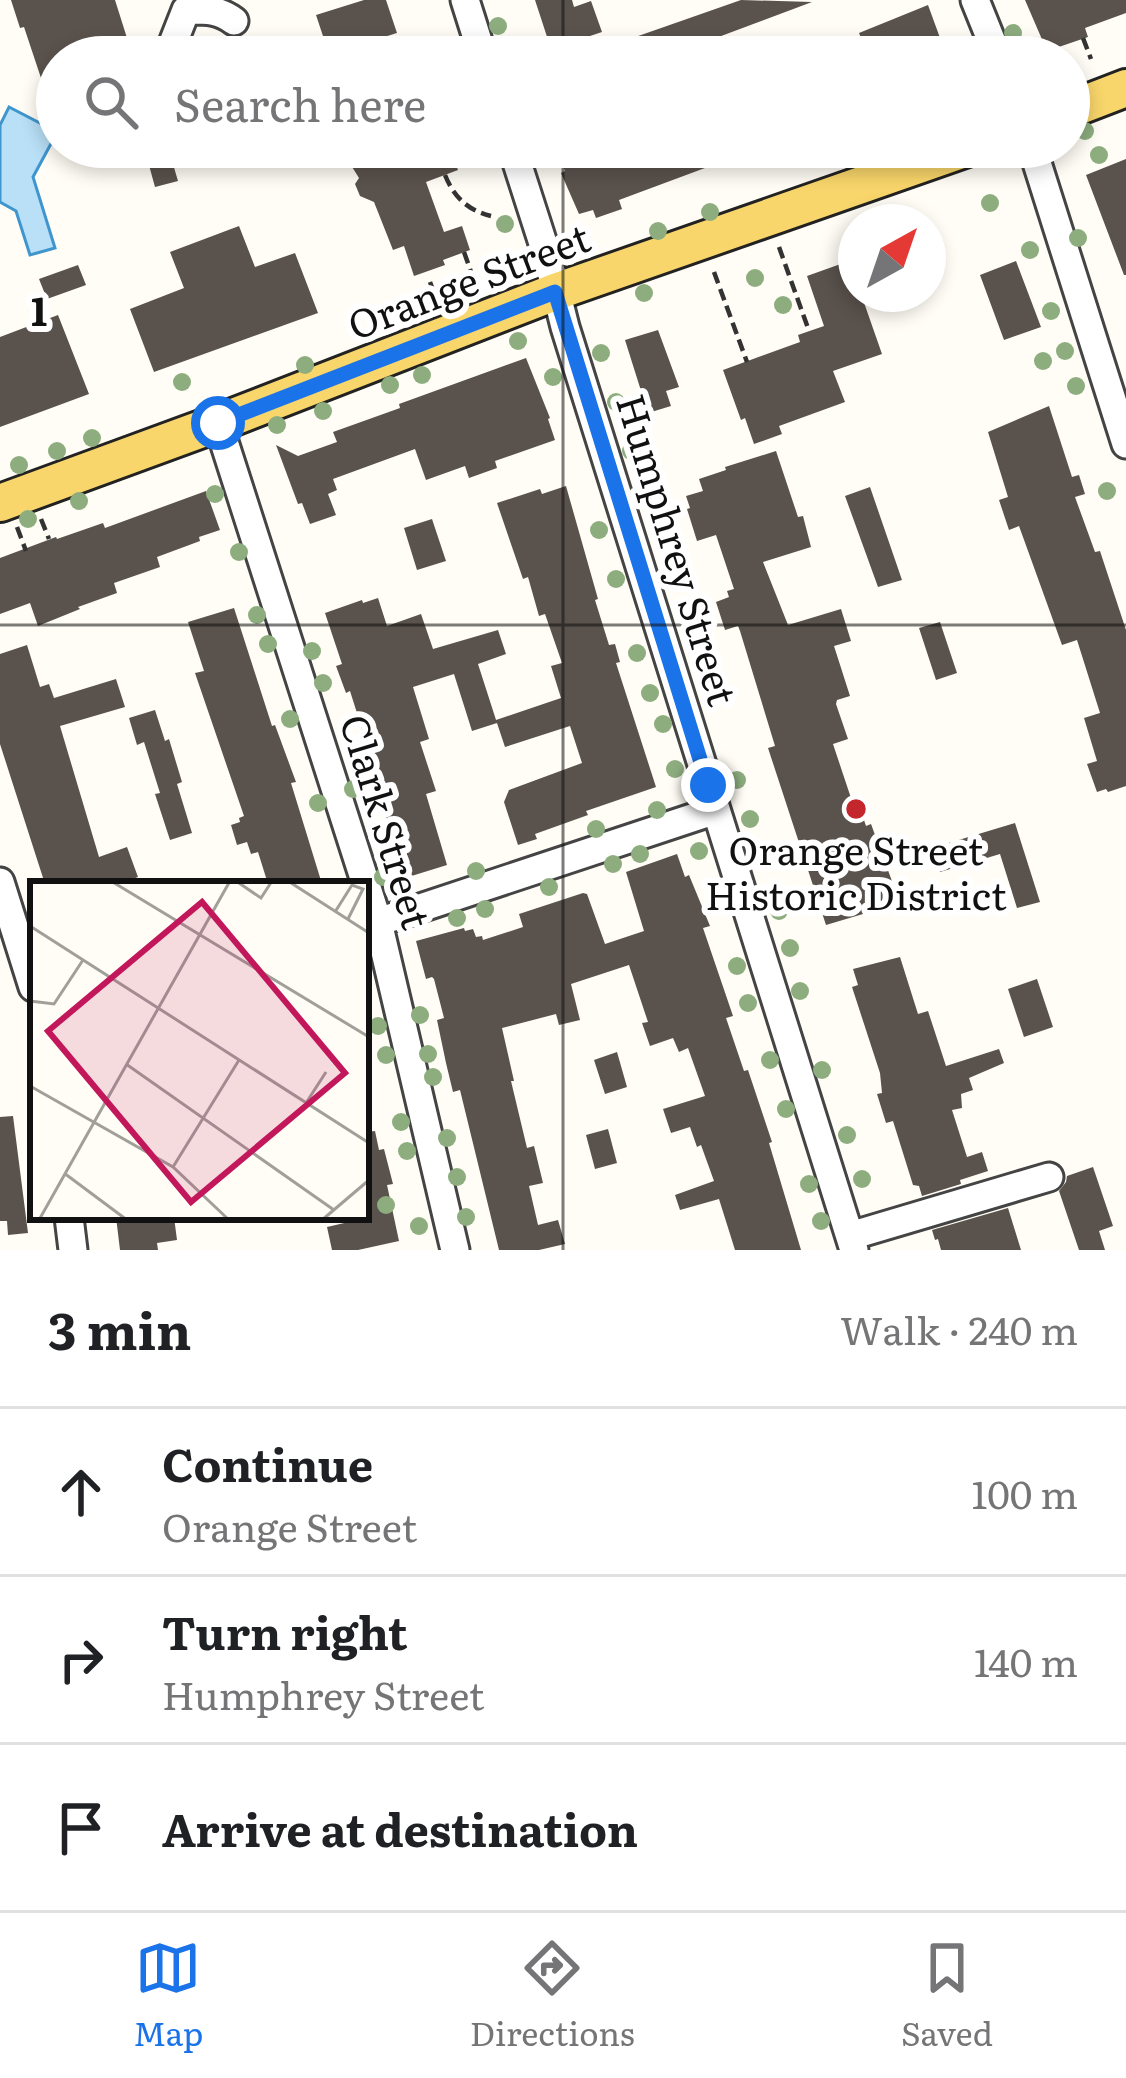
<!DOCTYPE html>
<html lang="en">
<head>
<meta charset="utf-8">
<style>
	body { margin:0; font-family:Literata,serif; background:#f2f2f2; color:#202124 }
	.compass { position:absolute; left:838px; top:204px; width:108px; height:108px; border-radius:50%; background:#fff; box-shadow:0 6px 18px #0003; rotate:40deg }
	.stop { position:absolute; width:36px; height:36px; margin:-27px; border:9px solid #1a73e8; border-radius:50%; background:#fff }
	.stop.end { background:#1a73e8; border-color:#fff; box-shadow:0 3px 12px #0008 }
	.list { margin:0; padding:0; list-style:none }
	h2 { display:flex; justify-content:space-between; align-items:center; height:156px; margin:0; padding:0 48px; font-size:51px }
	h2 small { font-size:39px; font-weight:400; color:#757577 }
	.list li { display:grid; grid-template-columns:78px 1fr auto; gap:36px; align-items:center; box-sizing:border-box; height:168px; padding:0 48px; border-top:3px solid #e0e0e0 }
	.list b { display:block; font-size:45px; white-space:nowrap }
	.list p { margin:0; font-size:39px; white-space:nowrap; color:#757577 }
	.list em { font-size:39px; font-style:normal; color:#757577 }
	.icon { flex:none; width:66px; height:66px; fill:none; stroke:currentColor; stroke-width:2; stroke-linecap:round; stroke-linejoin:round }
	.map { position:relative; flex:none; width:1126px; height:1250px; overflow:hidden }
	.search { position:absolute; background:#fff; box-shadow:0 6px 18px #0003; left:36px; right:36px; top:36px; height:132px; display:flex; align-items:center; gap:30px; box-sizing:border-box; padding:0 42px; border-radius:66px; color:#757577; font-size:45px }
	.sheet { height:660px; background:#fff }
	nav { display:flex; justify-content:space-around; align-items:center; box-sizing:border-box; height:168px; border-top:3px solid #e0e0e0; background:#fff; font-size:33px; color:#757577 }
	nav a { display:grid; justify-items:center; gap:6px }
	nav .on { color:#1a73e8 }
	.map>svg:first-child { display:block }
</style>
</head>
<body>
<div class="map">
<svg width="1126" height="1250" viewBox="0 0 1126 1250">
	<rect width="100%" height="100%" fill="#fffdf5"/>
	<path fill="#b9e0f7" stroke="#3f96cf" stroke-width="3" d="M9,107L57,132V141L53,140L33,177L55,248L30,255L16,211L0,202V125Z"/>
	<path fill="#5a524d" d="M11,0H115L133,57H57V114H53L24,27L20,28Z
		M364,0H386L397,33L329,54L316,15Z
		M535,0H572L574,7L591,1L602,32L551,49Z
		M741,0L812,2L665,57H629L624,41Z
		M1025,0H1126V13L1085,28L1088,37L1047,51Z
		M928,5L947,57H815V55L861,38L859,33Z
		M144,147H168L178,181L155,187Z
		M356,147H449L458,170L426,182L444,232L462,226L470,250L443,260L445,265L414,276L404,246L393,250L374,202L360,196L355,184L359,178L349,162L361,155Z
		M556,147H706L713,165L619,200L622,209L596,218L593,210L579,214L561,173L565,171Z
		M1126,159V275H1124L1086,175Z
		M239,226L255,267L295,253L318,313L154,372L130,309L184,288L170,252Z
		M849,261L856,280V294H861L882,354L833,371L845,402L779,426L782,434L754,444L745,418L741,420L723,370L800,342L798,335L824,326L807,276Z
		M1016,261L1041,327L1004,340L980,275Z
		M78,265L86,285L47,299L39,279Z
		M58,315L89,394L0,427V337Z
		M658,330L679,387L666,391L671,406L648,413L625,340Z
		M526,358L550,418L548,419L555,440L495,461L497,468L469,478L465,466L426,480L415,449L333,479L337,490L328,494L336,515L310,524L302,503L298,504L276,445L298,456L337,442L333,432L400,408L399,404Z
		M1049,406L1072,477L1079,475L1085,494L1075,497L1095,552L1100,551L1126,630V786L1108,792L1106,789L1097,792L1087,764L1097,761L1084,718L1100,713L1077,640L1062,645L1019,526L1009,530L999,500L1008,497L988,432Z
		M776,451L798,517L803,516L811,547L763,562L788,625L841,609L851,641L834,646L850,696L837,700L836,704L848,739L833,744L853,804L858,802L866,826L871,824L900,903L826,925L768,748L775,746L740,631L738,626L725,630L716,602L729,597L727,591L734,589L716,535L697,541L687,509L690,508L686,496L703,491L699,479L726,470L725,467Z
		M566,486L598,599L595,600L609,645L615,644L620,662L616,663L656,787L586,811L588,815L535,834L537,839L518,845L504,802L509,790L582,763L570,726L505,747L496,720L561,698L551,666L562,663L545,614L539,616L528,577L523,579L497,503L540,489L542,494Z
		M870,487L902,580L878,587L845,496Z
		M206,491L220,530L199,537L200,541L157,557L160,567L114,583L117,593L78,607L80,609L38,626L30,603L0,614V558L56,537L57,539L103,523L105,528Z
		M432,519L446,561L417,570L404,528Z
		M378,598L387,626L421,614L433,649L498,630L506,654L478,664L497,723L472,731L454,674L413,687L429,739L420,742L436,791L426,794L447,865L405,878L381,800L377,801L369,775L376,773L350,691L346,693L336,666L342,664L325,613L362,600L363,603Z
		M234,608L272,726L275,725L296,782L291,783L322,884H268L258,852L251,854L247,842L237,845L231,825L240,822L239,818L244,816L195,673L204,671L188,622Z
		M940,622L957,673L936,680L919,628Z
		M27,645L40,687L49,684L54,698L116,679L125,707L60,726L99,857L127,847L138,877L119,884H45L0,744V654Z
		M155,710L165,741L169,739L182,782L177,784L192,833L170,840L155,794L160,793L144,742L137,745L129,718Z
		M1015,823L1040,902L1017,908L1000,854L940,872L932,848Z
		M677,854L685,877L689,875L710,926L703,928L733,1016L726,1018L744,1071L748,1070L772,1142L769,1143L801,1250H735L719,1199L680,1210L675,1195L714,1181L701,1145L697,1147L690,1127L671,1133L663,1109L705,1096L688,1048L679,1052L673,1038L650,1046L642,1023L648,1022L629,965L571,984L580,1020L559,1025L556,1014L502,1028L514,1081H511L527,1148L534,1146L543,1183L529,1186L538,1225L558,1220L565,1244L539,1250H499L460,1090L453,1092L446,1063L437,1020L444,1018L434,979L432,977L426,979L416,941L464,928L465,931L473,929L476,937L482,936L483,940L523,927L519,914L583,893L587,894L605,944L644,931L626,872Z
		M900,957L918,1014L928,1011L946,1066L999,1049L1004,1063L969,1078L973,1090L961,1094L962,1108L952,1110L967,1157L982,1152L988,1171L960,1180L961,1184L922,1196L919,1186L913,1185L893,1121L886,1123L877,1094L882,1093L880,1073L852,987L858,985L853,969Z
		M1037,979L1053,1027L1024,1037L1008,989Z
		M617,1052L627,1087L605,1094L594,1060Z
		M13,1116L28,1233L8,1235L7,1221H0V1117Z
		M608,1129L617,1163L595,1169L586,1135Z
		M375,1131L379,1150L384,1149L393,1184L387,1185L399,1241L358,1250H332L327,1227L366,1218V1132Z
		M1093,1167L1113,1226L1099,1231L1105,1250H1079L1059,1191L1066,1182L1067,1176Z
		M1008,1208L1021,1250H941L938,1239L935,1240L932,1230Z
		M116,1217H174L177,1240L157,1243L158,1250H120Z"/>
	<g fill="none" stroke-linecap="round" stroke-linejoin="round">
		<g stroke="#444" stroke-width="33">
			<path id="minor" d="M465,0L483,57
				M975,0L998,57
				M186,10C205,10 218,9 234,21
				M173,43L186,10
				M512,147L548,259L565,327L854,1250
				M1032,147L1126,444
				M218,423L378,922L455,1250
				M0,882L33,987
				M366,926L716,810
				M69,1217L73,1250
				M850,1236L1049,1177"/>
		</g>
		<g stroke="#222" stroke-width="42">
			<path id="major" d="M1069,110L1126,88
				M0,503L218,423L555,292L970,147"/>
		</g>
		<path stroke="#333" stroke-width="4.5" stroke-dasharray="12 6" stroke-linecap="butt" d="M1083,38L1091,59
			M445,175C454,197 467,210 491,216
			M779,247L809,331
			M464,252L476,286
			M714,272L747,362
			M430,282L437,301
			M41,519L49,539
			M17,527L26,551"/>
		<use href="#minor" stroke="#fff" stroke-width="27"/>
		<use href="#major" stroke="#f9d66b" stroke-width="36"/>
	</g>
	<g fill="#8dad7f">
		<circle cx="498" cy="26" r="9"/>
		<circle cx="1013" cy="33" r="9"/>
		<circle cx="433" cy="45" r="9"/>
		<circle cx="1085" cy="131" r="9"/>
		<circle cx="1099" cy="155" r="9"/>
		<circle cx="852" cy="158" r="9"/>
		<circle cx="990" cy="203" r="9"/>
		<circle cx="710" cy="212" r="9"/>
		<circle cx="505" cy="224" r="9"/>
		<circle cx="658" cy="231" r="9"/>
		<circle cx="1078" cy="238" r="9"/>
		<circle cx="1030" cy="250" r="9"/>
		<circle cx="755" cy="278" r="9"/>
		<circle cx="644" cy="293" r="9"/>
		<circle cx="783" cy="305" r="9"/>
		<circle cx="1051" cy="311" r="9"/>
		<circle cx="518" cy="341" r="9"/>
		<circle cx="1065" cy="351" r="9"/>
		<circle cx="601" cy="353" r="9"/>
		<circle cx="1043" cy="361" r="9"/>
		<circle cx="305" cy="365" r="9"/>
		<circle cx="422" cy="375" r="9"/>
		<circle cx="553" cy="377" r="9"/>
		<circle cx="182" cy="382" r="9"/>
		<circle cx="390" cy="385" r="9"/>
		<circle cx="1076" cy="386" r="9"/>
		<circle cx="616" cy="402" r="9"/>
		<circle cx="323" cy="411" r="9"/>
		<circle cx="277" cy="425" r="9"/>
		<circle cx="92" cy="438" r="9"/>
		<circle cx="57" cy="451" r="9"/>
		<circle cx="631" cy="451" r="9"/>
		<circle cx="19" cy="465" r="9"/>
		<circle cx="1107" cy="491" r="9"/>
		<circle cx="215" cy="494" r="9"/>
		<circle cx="79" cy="501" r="9"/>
		<circle cx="28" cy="519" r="9"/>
		<circle cx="599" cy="530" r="9"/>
		<circle cx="239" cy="552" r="9"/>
		<circle cx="616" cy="579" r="9"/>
		<circle cx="257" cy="615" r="9"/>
		<circle cx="268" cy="644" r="9"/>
		<circle cx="312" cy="651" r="9"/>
		<circle cx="637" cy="653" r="9"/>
		<circle cx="323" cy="683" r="9"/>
		<circle cx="650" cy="693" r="9"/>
		<circle cx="290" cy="719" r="9"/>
		<circle cx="663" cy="724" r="9"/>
		<circle cx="675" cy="769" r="9"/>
		<circle cx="737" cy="780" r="9"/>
		<circle cx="353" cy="789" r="9"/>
		<circle cx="318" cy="803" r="9"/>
		<circle cx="657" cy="810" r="9"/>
		<circle cx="750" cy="819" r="9"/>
		<circle cx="596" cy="829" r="9"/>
		<circle cx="699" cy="851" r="9"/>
		<circle cx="640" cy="854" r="9"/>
		<circle cx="613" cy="864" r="9"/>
		<circle cx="476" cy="871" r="9"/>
		<circle cx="383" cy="877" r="9"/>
		<circle cx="549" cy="887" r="9"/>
		<circle cx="715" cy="897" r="9"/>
		<circle cx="485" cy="909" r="9"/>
		<circle cx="779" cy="911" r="9"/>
		<circle cx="457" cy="918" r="9"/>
		<circle cx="790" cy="948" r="9"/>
		<circle cx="737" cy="966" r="9"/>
		<circle cx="800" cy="991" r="9"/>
		<circle cx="748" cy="1003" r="9"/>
		<circle cx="420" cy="1015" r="9"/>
		<circle cx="378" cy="1026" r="9"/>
		<circle cx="428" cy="1054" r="9"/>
		<circle cx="386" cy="1055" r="9"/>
		<circle cx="770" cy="1060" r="9"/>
		<circle cx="822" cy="1070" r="9"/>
		<circle cx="433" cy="1077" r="9"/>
		<circle cx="786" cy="1109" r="9"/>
		<circle cx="401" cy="1122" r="9"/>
		<circle cx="847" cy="1135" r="9"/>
		<circle cx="447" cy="1138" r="9"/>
		<circle cx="407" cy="1151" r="9"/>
		<circle cx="457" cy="1177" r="9"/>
		<circle cx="862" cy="1179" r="9"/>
		<circle cx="809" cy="1184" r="9"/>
		<circle cx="386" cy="1205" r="9"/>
		<circle cx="466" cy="1217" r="9"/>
		<circle cx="821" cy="1221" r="9"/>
		<circle cx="419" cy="1226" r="9"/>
	</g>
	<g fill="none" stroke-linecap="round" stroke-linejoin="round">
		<path stroke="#1a73e8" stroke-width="15" d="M218,423L555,292L708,785"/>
	</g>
	<path fill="none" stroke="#111" stroke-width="3" stroke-opacity="0.55" d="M563,0V57M563,147V1250M0,625H1126"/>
	<circle fill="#c4262e" stroke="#fff" stroke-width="4.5" cx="856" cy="809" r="12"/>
	<g text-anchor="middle" stroke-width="12" stroke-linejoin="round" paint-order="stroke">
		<g font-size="39" fill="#111" stroke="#fff">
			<text transform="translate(469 282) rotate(-21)" y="14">Orange Street</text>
			<text transform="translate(676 550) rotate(73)" y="14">Humphrey Street</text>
			<text transform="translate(385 822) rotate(73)" y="14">Clark Street</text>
		</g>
		<g font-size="39" fill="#111" stroke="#fff">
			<text x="856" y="865">Orange Street<tspan x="856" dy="45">Historic District</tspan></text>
		</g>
	</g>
	<g transform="translate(30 881)">
		<rect width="339" height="339" fill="#fffdf5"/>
		<path fill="none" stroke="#a09f9a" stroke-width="3" d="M81,0L339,156M206,0L231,17L242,0M258,0L339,52M305,31L322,4L333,8L318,38M0,45L339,262M0,120L24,123L53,79M96,183L304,329M0,205L143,286L199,339M276,222L296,191M143,286L209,179M34,292L97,339M9,339L200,0M292,339L339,299"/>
		<path fill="#c2185b" fill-opacity="0.15" stroke="#c2185b" stroke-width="6" d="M172,21L315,192L161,321L18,150Z"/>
		<rect width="339" height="339" fill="none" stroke="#111" stroke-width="6"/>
	</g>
	<g font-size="39" text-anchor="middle" font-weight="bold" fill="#111" stroke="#fff" stroke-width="12" stroke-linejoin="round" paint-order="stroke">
		<text x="39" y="326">1</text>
	</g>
</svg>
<svg class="compass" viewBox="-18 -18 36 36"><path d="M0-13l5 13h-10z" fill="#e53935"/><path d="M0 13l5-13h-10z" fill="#757577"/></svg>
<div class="stop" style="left:218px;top:423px"></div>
<div class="stop end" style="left:708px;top:785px"></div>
<div class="search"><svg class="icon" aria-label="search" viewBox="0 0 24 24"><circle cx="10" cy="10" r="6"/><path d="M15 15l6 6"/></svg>Search here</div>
</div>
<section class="sheet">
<h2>3 min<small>Walk · 240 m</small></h2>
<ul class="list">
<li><svg class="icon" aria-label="ahead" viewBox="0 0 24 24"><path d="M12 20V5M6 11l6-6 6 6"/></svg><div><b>Continue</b><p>Orange Street</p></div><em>100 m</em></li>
<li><svg class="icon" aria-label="right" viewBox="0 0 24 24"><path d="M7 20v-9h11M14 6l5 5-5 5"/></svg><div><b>Turn right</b><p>Humphrey Street</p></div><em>140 m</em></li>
<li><svg class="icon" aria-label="arrive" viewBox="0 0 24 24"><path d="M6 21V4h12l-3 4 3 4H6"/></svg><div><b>Arrive at destination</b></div></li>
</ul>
</section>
<nav>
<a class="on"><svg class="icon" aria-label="map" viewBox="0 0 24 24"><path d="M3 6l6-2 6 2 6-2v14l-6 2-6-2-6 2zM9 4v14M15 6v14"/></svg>Map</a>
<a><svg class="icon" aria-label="directions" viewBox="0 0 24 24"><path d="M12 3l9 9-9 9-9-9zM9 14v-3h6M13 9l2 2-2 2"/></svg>Directions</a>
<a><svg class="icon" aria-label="saved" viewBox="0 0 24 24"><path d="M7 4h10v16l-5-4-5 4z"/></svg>Saved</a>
</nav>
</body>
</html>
